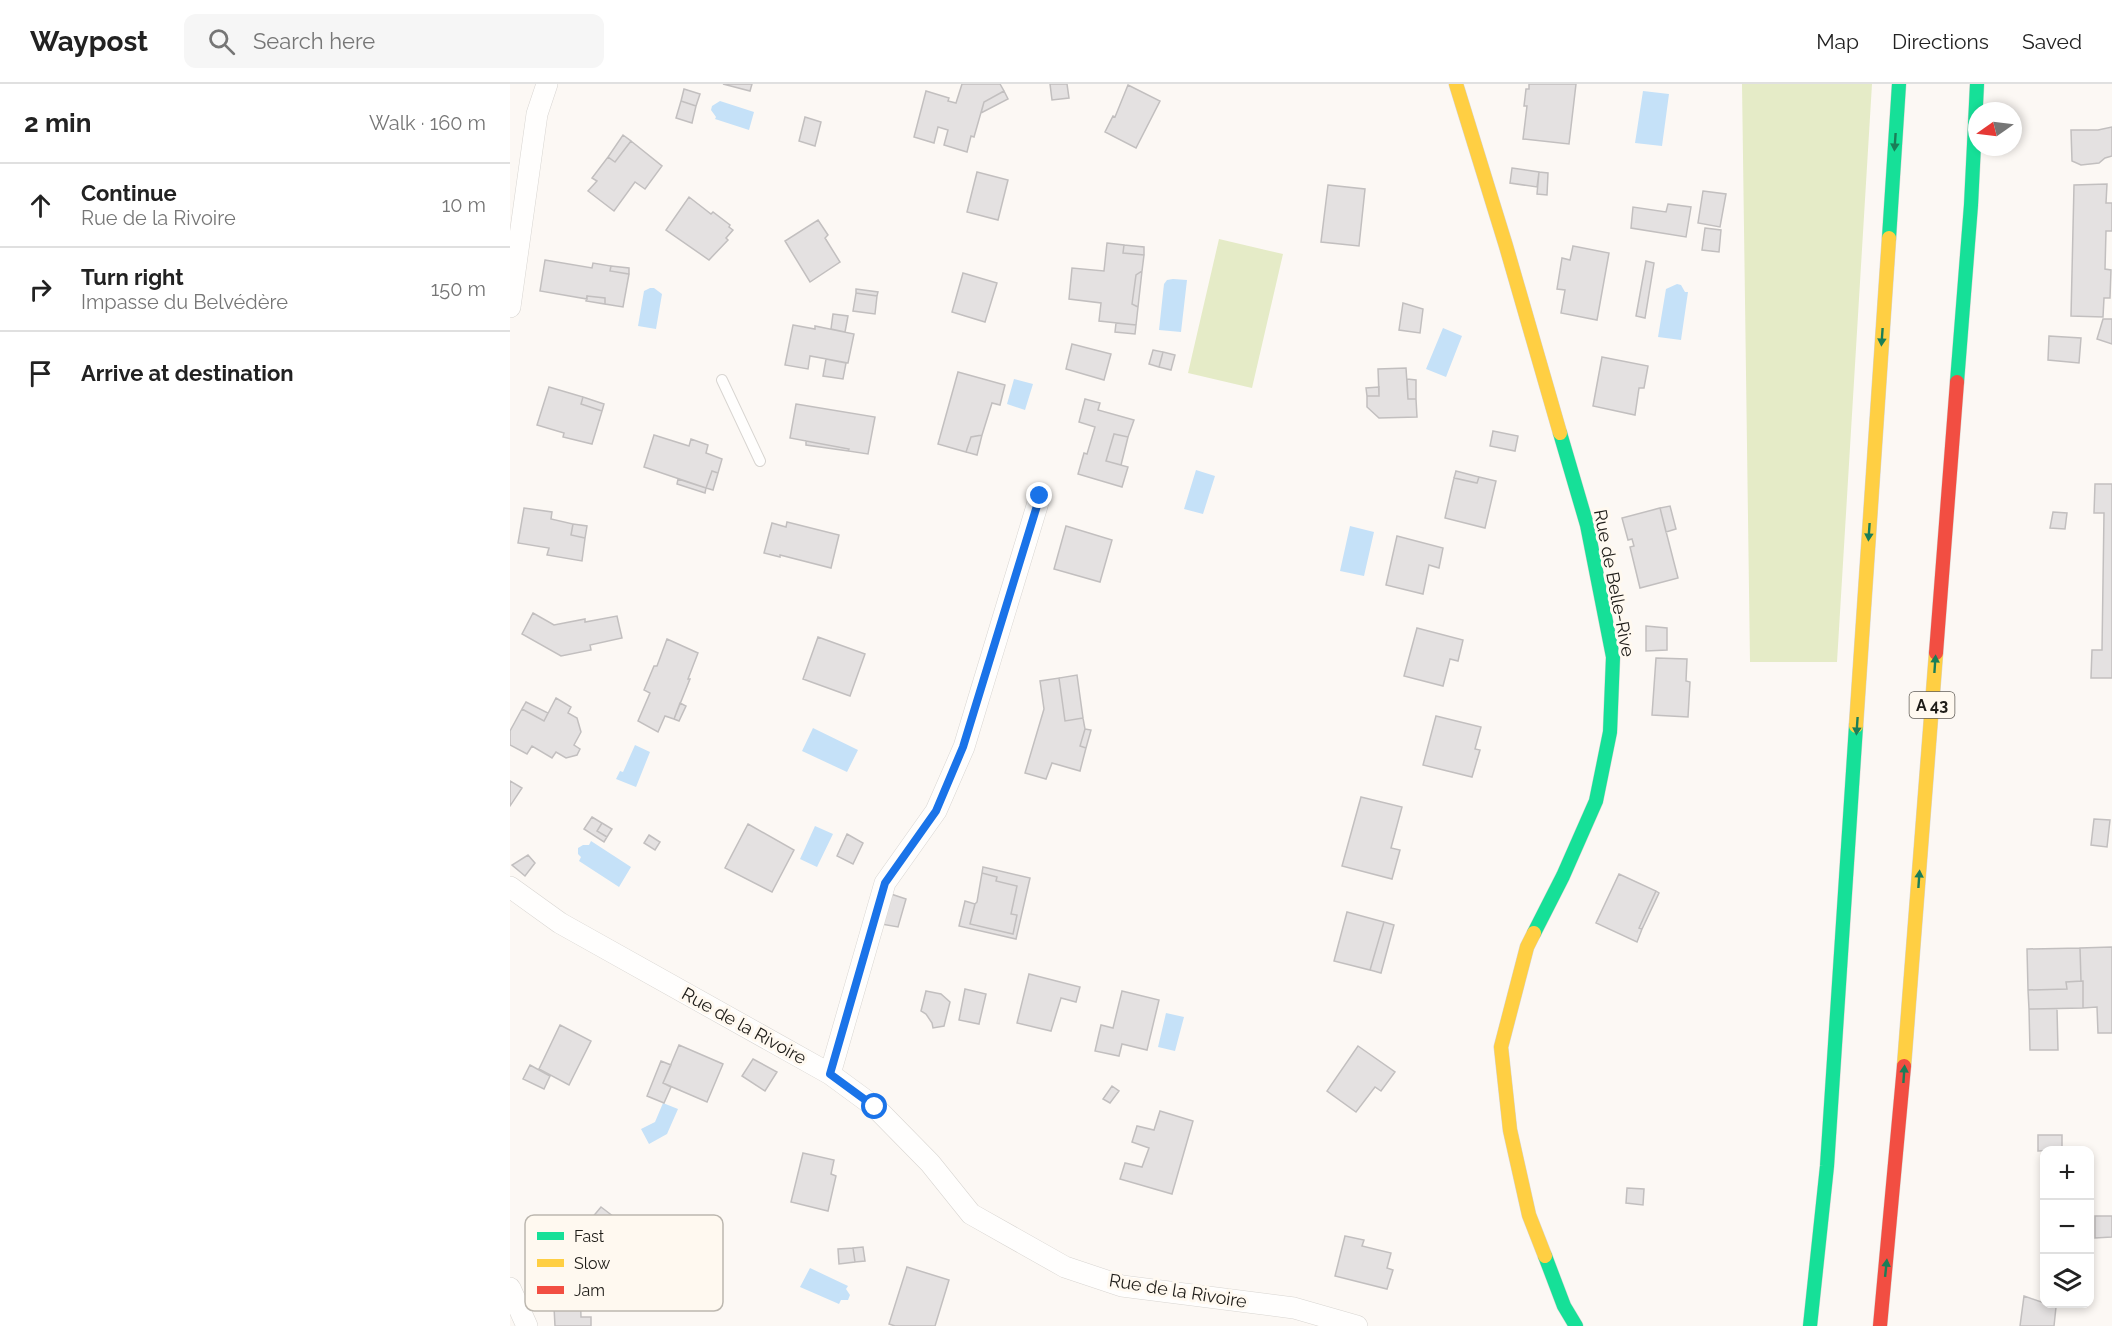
<!DOCTYPE html>
<html lang="en">
<head>
<meta charset="utf-8">
<style>
	body { margin:0; font-family:Raleway,sans-serif; background:#f6f6f6; color:#222 }
	.controls { position:absolute; right:18px; bottom:18px; display:grid; overflow:hidden; border-radius:12px; box-shadow:0 3px 9px #0003 }
	.controls button { width:54px; height:54px; display:grid; place-items:center; padding:0; border:0; border-bottom:2px solid #e0e0e0; background:#fff; color:#222; font:30px sans-serif }
	.compass { position:absolute; left:1458px; top:18px; width:54px; height:54px; border-radius:50%; background:#fff; box-shadow:0 3px 9px #0003; rotate:256deg }
	.stop { position:absolute; width:18px; height:18px; margin:-14px; border:4px solid #1a73e8; border-radius:50%; background:#fff }
	.stop.end { background:#1a73e8; border-color:#fff; box-shadow:0 2px 6px #0008 }
	.list { margin:0; padding:0; list-style:none }
	h2 { display:flex; justify-content:space-between; align-items:center; height:78px; margin:0; padding:0 24px; font-size:26px }
	h2 small { font-size:20px; font-weight:400; color:#767676 }
	.list li { display:grid; grid-template-columns:39px 1fr auto; gap:18px; align-items:center; box-sizing:border-box; height:84px; padding:0 24px; border-top:2px solid #e0e0e0 }
	.list b { display:block; font-size:22px; white-space:nowrap }
	.list p { margin:0; font-size:20px; white-space:nowrap; color:#767676 }
	.list em { font-size:20px; font-style:normal; color:#767676 }
	.icon { flex:none; width:33px; height:33px; fill:none; stroke:currentColor; stroke-width:2; stroke-linecap:round; stroke-linejoin:round }
	.map { position:relative; flex:none; width:1602px; height:1242px; overflow:hidden }
	header { display:flex; align-items:center; gap:36px; box-sizing:border-box; height:84px; padding:0 30px; background:#fff; border-bottom:2px solid #e0e0e0 }
	header strong { font-size:28px }
	nav { display:flex; gap:33px; margin-inline-start:auto; font-size:21px }
	.search { width:420px; height:54px; background:#f6f6f6; display:flex; align-items:center; gap:15px; box-sizing:border-box; padding:0 21px; border-radius:12px; color:#767676; font-size:22px }
	main { display:flex }
	aside { flex:1; background:#fff }
	.map>svg:first-child { display:block }
</style>
</head>
<body>
<header>
<strong>Waypost</strong>
<div class="search"><svg class="icon" aria-label="search" viewBox="0 0 24 24"><circle cx="10" cy="10" r="6"/><path d="M15 15l6 6"/></svg>Search here</div>
<nav><a>Map</a><a>Directions</a><a>Saved</a></nav>
</header>
<main>
<aside>
<h2>2 min<small>Walk · 160 m</small></h2>
<ul class="list">
<li><svg class="icon" aria-label="ahead" viewBox="0 0 24 24"><path d="M12 20V5M6 11l6-6 6 6"/></svg><div><b>Continue</b><p>Rue de la Rivoire</p></div><em>10 m</em></li>
<li><svg class="icon" aria-label="right" viewBox="0 0 24 24"><path d="M7 20v-9h11M14 6l5 5-5 5"/></svg><div><b>Turn right</b><p>Impasse du Belvédère</p></div><em>150 m</em></li>
<li><svg class="icon" aria-label="arrive" viewBox="0 0 24 24"><path d="M6 21V4h12l-3 4 3 4H6"/></svg><div><b>Arrive at destination</b></div></li>
</ul>
</aside>
<div class="map">
<svg width="1602" height="1242" viewBox="0 0 1602 1242">
	<rect width="100%" height="100%" fill="#fcf8f4"/>
	<path fill="#e5ebc7" d="M1232,0H1362L1327,578H1240Z
		M709,155L773,170L742,304L678,289Z"/>
	<path fill="#c5e1f8" d="M1133,7L1159,10L1152,62L1125,59Z
		M210,17L244,28L239,46L205,35L206,33L201,26L202,22Z
		M663,195L677,196L671,248L649,246L654,200L657,196Z
		M1167,200L1171,201L1175,208H1178L1171,256L1148,253L1156,205Z
		M140,204H144L152,210L146,245L128,242L134,207Z
		M933,244L952,252L936,293L916,285Z
		M504,295L523,300L515,326L497,320Z
		M686,386L705,392L693,430L674,425Z
		M840,442L864,448L854,492L830,487Z
		M303,644L348,666L337,688L292,667Z
		M125,661L140,668L126,703L106,695L110,687L113,688Z
		M305,742L323,750L307,783L290,775Z
		M81,757L121,783L109,803L69,777L71,773L68,770V764L73,761H79Z
		M656,929L674,933L665,967L648,963Z
		M153,1019L168,1025L157,1050L139,1060L131,1045L145,1038Z
		M300,1184L338,1202L336,1205L340,1211L338,1216H331L329,1220L290,1203Z"/>
	<path fill="#e4e1e1" stroke="#c2bfbf" stroke-width="1.5" d="M213,0H242L240,7Z
		M452,0H490L494,7L474,18L464,53L461,52L457,68L434,61L438,46L428,43L424,59L404,53L416,7L439,14L438,17L446,19Z
		M540,0H557L559,14L542,16Z
		M1019,0H1066L1059,60L1013,55L1017,22H1014L1016,5H1019Z
		M618,1L650,17L626,64L595,48L603,32L605,33Z
		M174,5L190,10L186,22L171,17Z
		M494,7L498,15L471,29L474,18Z
		M171,17L186,22L182,39L166,34Z
		M295,33L311,38L305,62L289,57Z
		M1602,43V72L1595,74L1589,79L1571,81L1562,77L1561,46H1588Z
		M113,51L121,57L105,78L98,73Z
		M121,57L152,82L135,105L125,98L104,127L78,107L87,97L82,94L98,73L105,78Z
		M1002,84L1029,88L1027,103L1000,99Z
		M467,88L498,96L488,136L457,128Z
		M1029,88L1038,89L1037,111L1027,110Z
		M1597,100L1596,119H1602V147H1596L1595,185L1601,186L1600,214H1594L1593,233L1561,232L1564,101Z
		M818,101L855,105L849,162L811,158Z
		M1193,107L1216,110L1210,143L1188,139Z
		M179,113L201,130L203,128L220,141L219,143L223,146L216,154L218,156L199,176L156,146Z
		M1158,120L1181,123L1176,153L1121,144L1123,123L1156,128Z
		M308,136L318,151L315,154L330,178L300,198L275,157Z
		M1195,144L1211,146L1209,168L1192,166Z
		M597,159L614,161L613,169L634,171L632,187L626,191L622,220L628,223L626,241L589,237L591,219L559,215L562,184L594,187Z
		M614,161L634,163V171L613,169Z
		M1063,162L1099,169L1087,236L1051,229L1055,206L1047,205L1052,174L1060,176Z
		M35,176L82,184L83,179L101,182L100,187L119,190L113,223L95,220V214L77,212V215L30,207Z
		M1136,177L1144,179L1135,234L1126,232Z
		M101,182L119,184V190L100,187Z
		M632,187L628,223L622,220L626,191Z
		M453,189L487,199L475,238L442,228Z
		M346,205L368,208L367,212L346,209Z
		M346,209L367,212L365,230L343,227Z
		M77,212L95,214V220L76,217Z
		M893,219L913,225L910,249L889,246Z
		M323,230L338,232L335,248L321,245Z
		M1593,235H1602V260L1587,255Z
		M606,239L626,241L625,250L605,248Z
		M283,241L305,245V242L344,250L338,279L300,272L298,285L275,281Z
		M1539,252L1571,254L1569,279L1538,276Z
		M562,260L601,270L594,296L556,285Z
		M643,266L653,268L649,283L639,280Z
		M653,268L665,271L661,286L649,283Z
		M1092,273L1138,282L1134,304H1129L1125,331L1083,322Z
		M316,275L336,279L333,295L313,292Z
		M896,284L898,315H906L907,333L869,334L857,323V312H869L868,285Z
		M448,288L495,301L490,321L482,319L472,351L461,353L456,368L428,360Z
		M897,295L906,296V315H898Z
		M39,303L73,313L71,320L92,327L82,360L53,353L54,349L27,341Z
		M869,303V312H857L856,304Z
		M73,313L94,320L92,327L71,320Z
		M575,315L590,319L588,326L624,336L618,353L604,350L596,377L618,383L612,403L568,390L574,369L577,370L585,343L569,338Z
		M286,320L365,333L358,370L338,367L339,365L280,354Z
		M983,347L1008,352L1005,367L980,362Z
		M604,350L618,353L611,381L596,377Z
		M144,351L179,362L181,355L198,361L196,369L212,375L208,389L202,387L196,404L134,383Z
		M472,351L467,371L456,368L461,353Z
		M296,357L339,365L338,367L296,361Z
		M202,387L208,389L203,406L196,404Z
		M946,387L969,393L967,399L944,394Z
		M969,393L986,397L975,444L935,434L944,394L967,399Z
		M168,395L196,404L195,409L167,400Z
		M1585,400H1602V594H1581L1582,566H1592L1594,429H1584Z
		M1160,422L1166,445L1156,448L1150,424Z
		M14,424L42,428L41,435L63,440L61,451L75,454L72,477L37,471L39,464L8,459Z
		M1150,424L1168,494L1130,504L1120,463L1124,462L1122,455L1118,456L1112,434Z
		M1543,428L1557,429L1555,445L1540,444Z
		M277,438L329,451L321,484L270,471V473L254,469L262,439L276,443Z
		M63,440L77,442L75,454L61,451Z
		M556,442L602,456L590,498L544,485Z
		M887,452L933,464L929,484L919,481L913,510L876,501Z
		M23,529L44,541L75,535V538L107,532L112,554L80,561L81,566L51,572L12,550Z
		M1136,542L1157,544V566L1136,567Z
		M907,544L953,556L948,577L940,575L933,602L894,592Z
		M308,553L355,570L340,612L293,595Z
		M157,555L188,569L178,595H180L164,635L155,632L148,648L128,637L140,609L134,606L144,582H147Z
		M1146,574L1177,575L1176,597L1180,598L1178,633L1142,631Z
		M567,591L573,634L555,637L549,594Z
		M549,594L555,637L573,634L575,645L570,662L576,664L570,687L542,679L536,695L515,689L534,625L530,597Z
		M46,614L61,623L58,629L67,634L71,648L64,661L70,665L67,671L56,674L46,668L42,674L22,662L17,670L0,661V647L12,625L34,637Z
		M16,618L38,629L34,637L12,625Z
		M170,619L176,622L169,637L164,635Z
		M926,632L971,643L965,665L970,666L962,693L913,681Z
		M575,645L581,646L576,664L570,662Z
		M0,697L12,704L0,722Z
		M851,713L892,723L881,764L890,766L882,795L832,782Z
		M82,733L92,739L87,747L97,753L94,758L74,745Z
		M1584,735L1600,736L1597,763L1581,761Z
		M92,739L102,745L97,753L87,747Z
		M238,740L284,766L262,808L215,784Z
		M337,750L353,759L343,780L327,772Z
		M139,751L150,758L145,766L134,759Z
		M18,771L25,779L15,792L2,781Z
		M473,783L520,794L506,855L449,842L455,817L465,820L460,840L503,850L507,831L501,830L507,802L486,797L487,793L472,789Z
		M472,789L487,793L486,797L507,802L501,830L507,831L503,850L460,840L465,820L467,818Z
		M1109,790L1146,807L1129,844L1132,845L1127,858L1086,839Z
		M1146,807L1149,809L1132,845L1129,844Z
		M381,810L396,815L388,843L371,840Z
		M837,828L874,838L860,886L824,877Z
		M874,838L884,841L871,889L860,886Z
		M1602,863V949H1588L1587,923L1573,924V897H1571L1570,864Z
		M1570,864L1571,897L1556,898L1557,905L1518,906L1517,865Z
		M519,890L570,903L566,918L551,914L541,947L507,939Z
		M1573,897V924L1519,925L1518,906L1557,905L1556,898Z
		M455,905L476,910L469,940L449,936Z
		M416,907L431,910L440,918L434,942L423,944L422,939L416,930L411,927Z
		M612,907L649,916L637,966L612,960L609,972L585,967L591,941L603,944Z
		M1519,925H1547L1548,966H1520Z
		M50,941L81,957L59,1001L29,985Z
		M169,961L213,980L197,1018L153,999Z
		M848,962L885,988L871,1007L865,1003L846,1028L817,1007Z
		M243,975L267,988L255,1007L232,992Z
		M151,977L161,981L153,999L161,1003L154,1019L137,1012Z
		M20,981L40,992L34,1005L13,995Z
		M602,1002L609,1007L600,1019L593,1015Z
		M650,1027L683,1037L662,1110L610,1095L615,1079L632,1083L639,1064L622,1058L627,1042L644,1046Z
		M1528,1051H1552V1066L1528,1067Z
		M293,1069L324,1076L321,1090L326,1092L318,1127L281,1118Z
		M1117,1104L1134,1105L1133,1121L1116,1119Z
		M91,1123L112,1139L100,1151L76,1141Z
		M1585,1132H1602V1153L1585,1154Z
		M835,1152L854,1156L852,1162L881,1169L877,1184L883,1186L877,1205L825,1192Z
		M353,1163L355,1177L345,1178L343,1164Z
		M343,1164L345,1178L329,1180L328,1165Z
		M397,1183L439,1196L425,1242H385L379,1240Z
		M56,1198V1203L70,1202L71,1233H81V1242H45L44,1223H32L30,1199Z
		M1514,1212L1546,1223L1544,1242H1510Z"/>
	<g fill="none" stroke-linecap="round" stroke-linejoin="round">
		<g stroke="#d8d5d1" stroke-width="12">
			<path id="lane" d="M212,296L250,377"/>
		</g>
		<g stroke="#d8d5d1" stroke-width="22">
			<path id="street" d="M0,223L27,30L37,0
				M0,803L50,839L320,990L365,1023L420,1079L461,1130L555,1183L612,1202L784,1224L847,1242
				M320,990L375,799L426,727L454,663L530,412
				M0,1204L17,1242"/>
		</g>
		<g stroke="#d8d5d1" stroke-width="15">
			<path id="fast" d="M1379,154L1389,0
				M1447,298L1461,121L1467,0
				M1024,849L1053,792L1086,717L1100,648L1103,573L1077,441L1050,349
				M1035,1172L1054,1222L1066,1242
				M1300,1242L1317,1082L1346,642"/>
		</g>
		<g stroke="#d8d5d1" stroke-width="15">
			<path id="slow" d="M946,0L996,162L1050,349
				M1346,642L1379,154
				M1024,849L1017,863L991,963L1000,1046L1019,1131L1035,1172
				M1394,982L1426,569"/>
		</g>
		<g stroke="#d8d5d1" stroke-width="15">
			<path id="jam" d="M1426,569L1447,298
				M1370,1242L1394,982"/>
		</g>
		<use href="#lane" stroke="#fffefd" stroke-width="10"/>
		<use href="#street" stroke="#fffefd" stroke-width="21"/>
		<use href="#fast" stroke="#16e098" stroke-width="14"/>
		<use href="#slow" stroke="#ffcf43" stroke-width="14"/>
		<use href="#jam" stroke="#f24e42" stroke-width="14"/>
	</g>
	<defs><path id="oneway-solid" d="M-6-.8H1V-3.2L6.5 0L1 3.2V.8H-6Z" transform="scale(1.5)"/></defs>
	<g fill="#1a7e58">
		<use href="#oneway-solid" transform="translate(1385 58) rotate(94)"/>
		<use href="#oneway-solid" transform="translate(1372 253) rotate(94)"/>
		<use href="#oneway-solid" transform="translate(1359 448) rotate(94)"/>
		<use href="#oneway-solid" transform="translate(1425 580) rotate(-86)"/>
		<use href="#oneway-solid" transform="translate(1347 642) rotate(94)"/>
		<use href="#oneway-solid" transform="translate(1409 795) rotate(-86)"/>
		<use href="#oneway-solid" transform="translate(1394 990) rotate(-86)"/>
		<use href="#oneway-solid" transform="translate(1376 1184) rotate(-84)"/>
	</g>
	<g fill="none" stroke-linecap="round" stroke-linejoin="round">
		<path stroke="#1a73e8" stroke-width="8" d="M365,1023L320,990L375,799L426,727L453,663L530,412"/>
	</g>
	<g text-anchor="middle" stroke-width="6" stroke-linejoin="round" paint-order="stroke">
		<rect fill="#fff9f0" stroke="#625e59" stroke-width="1.5" x="1399.5" y="608" width="45" height="26" rx="4.5"/>
		<g font-size="16" font-weight="bold" fill="#1e1c18">
			<text x="1422" y="627">A 43</text>
		</g>
		<g font-size="18" fill="#1e1c18" stroke="#fff9f0">
			<text transform="translate(1104 499) rotate(79)" y="6">Rue de Belle-Rive</text>
			<text transform="translate(234 942) rotate(29)" y="6">Rue de la Rivoire</text>
			<text transform="translate(668 1207) rotate(9)" y="6">Rue de la Rivoire</text>
		</g>
	</g>
	<rect x="15" y="1131" width="198" height="96" rx="9" fill="#fff9f0" stroke="#bcb7af" stroke-width="1.5"/>
	<rect x="27" y="1148" width="27" height="8" fill="#16e098"/>
	<rect x="27" y="1175" width="27" height="8" fill="#ffcf43"/>
	<rect x="27" y="1202" width="27" height="8" fill="#f24e42"/>
	<g font-size="16" fill="#1e1c18">
		<text x="64" y="1158">Fast</text>
		<text x="64" y="1185">Slow</text>
		<text x="64" y="1212">Jam</text>
	</g>
</svg>
<div class="controls">
<button>+</button>
<button>−</button>
<button><svg class="icon" aria-label="layers" viewBox="0 0 24 24"><path d="M12 4l9 5-9 5-9-5zM3 14l9 5 9-5"/></svg></button>
</div>
<svg class="compass" viewBox="-18 -18 36 36"><path d="M0-13l5 13h-10z" fill="#e53935"/><path d="M0 13l5-13h-10z" fill="#767676"/></svg>
<div class="stop" style="left:365px;top:1023px"></div>
<div class="stop end" style="left:530px;top:412px"></div>
</div>
</main>
</body>
</html>
